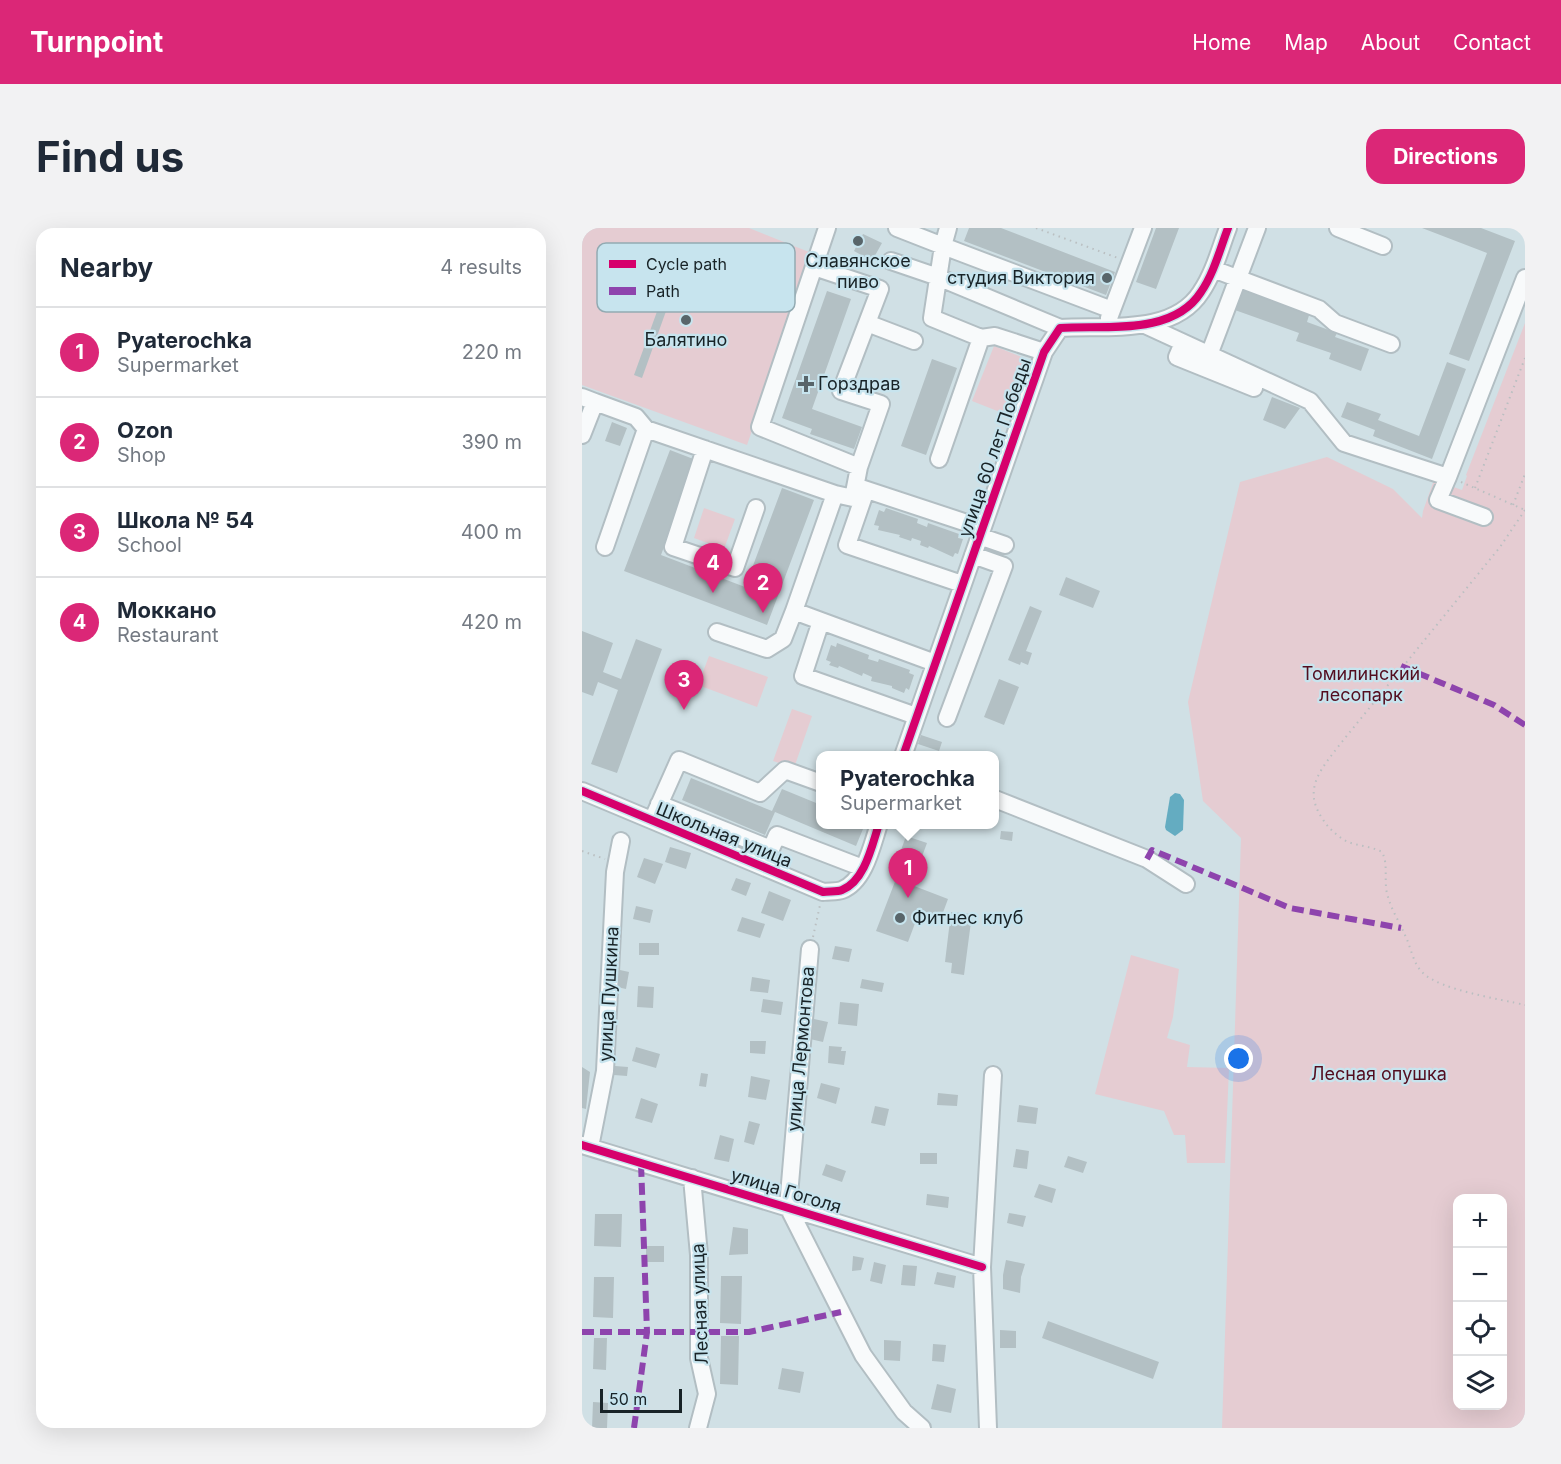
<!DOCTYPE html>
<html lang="en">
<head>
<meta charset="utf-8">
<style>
	body { margin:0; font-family:Inter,sans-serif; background:#f2f2f3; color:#1f2937 }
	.controls { position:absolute; right:18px; bottom:18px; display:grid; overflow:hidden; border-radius:12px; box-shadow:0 6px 24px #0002 }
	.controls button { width:54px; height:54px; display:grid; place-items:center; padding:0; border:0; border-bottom:2px solid #e0e1e3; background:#fff; color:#1f2937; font:30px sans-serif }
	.scale { position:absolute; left:18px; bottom:15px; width:82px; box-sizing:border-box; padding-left:6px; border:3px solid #182327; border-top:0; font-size:16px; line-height:21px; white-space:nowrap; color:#182327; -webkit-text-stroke:4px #c7e4ee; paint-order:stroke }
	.you { position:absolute; left:657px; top:831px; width:21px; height:21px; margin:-15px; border:4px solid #fff; border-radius:50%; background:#1a73e8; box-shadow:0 0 0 9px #1a73e833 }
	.badge { display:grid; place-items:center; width:39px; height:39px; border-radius:50%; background:#db2777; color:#fff; font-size:20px; font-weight:700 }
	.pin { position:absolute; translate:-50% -50px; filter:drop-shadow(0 2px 3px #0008) }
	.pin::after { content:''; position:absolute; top:32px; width:21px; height:18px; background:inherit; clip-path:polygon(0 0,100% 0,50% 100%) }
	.popup { position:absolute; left:234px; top:523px; width:183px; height:78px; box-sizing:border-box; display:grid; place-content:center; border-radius:12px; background:#fff; filter:drop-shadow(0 2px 4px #0005); font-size:20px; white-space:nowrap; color:#747a83 }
	.popup b { font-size:22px; color:#1f2937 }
	.popup::after { content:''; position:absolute; left:50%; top:100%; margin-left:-12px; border:12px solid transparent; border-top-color:#fff }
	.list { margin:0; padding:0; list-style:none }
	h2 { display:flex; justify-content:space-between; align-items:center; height:78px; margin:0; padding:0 24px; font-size:26px }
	h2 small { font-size:20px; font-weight:400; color:#747a83 }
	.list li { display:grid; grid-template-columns:39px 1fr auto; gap:18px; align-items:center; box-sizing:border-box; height:90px; padding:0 24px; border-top:2px solid #e0e1e3 }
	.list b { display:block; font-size:22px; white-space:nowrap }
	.list p { margin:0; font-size:20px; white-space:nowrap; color:#747a83 }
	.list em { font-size:20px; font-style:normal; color:#747a83 }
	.icon { flex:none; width:33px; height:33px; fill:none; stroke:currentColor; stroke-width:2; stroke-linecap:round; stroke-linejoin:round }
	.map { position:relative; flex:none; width:943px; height:1200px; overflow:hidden; border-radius:18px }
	header { display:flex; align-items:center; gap:36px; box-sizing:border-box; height:84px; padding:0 30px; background:#db2777; color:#fff }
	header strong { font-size:28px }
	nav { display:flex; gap:33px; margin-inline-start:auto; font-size:21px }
	.intro { display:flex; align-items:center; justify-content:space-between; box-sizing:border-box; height:144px; padding:0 36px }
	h1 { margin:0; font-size:42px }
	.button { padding:15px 27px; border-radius:18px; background:#db2777; color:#fff; font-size:21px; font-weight:700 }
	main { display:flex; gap:36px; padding:0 36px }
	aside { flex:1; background:#fff; border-radius:18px; box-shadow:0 6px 24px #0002 }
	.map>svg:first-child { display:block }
</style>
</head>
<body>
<header>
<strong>Turnpoint</strong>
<nav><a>Home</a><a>Map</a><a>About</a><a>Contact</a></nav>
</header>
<div class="intro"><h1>Find us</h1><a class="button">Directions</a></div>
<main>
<aside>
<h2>Nearby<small>4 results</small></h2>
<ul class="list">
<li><span class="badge">1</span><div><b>Pyaterochka</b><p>Supermarket</p></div><em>220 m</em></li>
<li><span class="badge">2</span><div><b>Ozon</b><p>Shop</p></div><em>390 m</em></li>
<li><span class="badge">3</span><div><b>Школа № 54</b><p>School</p></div><em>400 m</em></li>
<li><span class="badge">4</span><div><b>Моккано</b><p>Restaurant</p></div><em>420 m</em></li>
</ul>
</aside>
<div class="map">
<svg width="943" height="1200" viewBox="0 0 943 1200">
	<rect width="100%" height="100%" fill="#d0e0e5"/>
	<path fill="#e5ccd2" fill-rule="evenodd" d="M0,0H167L232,26L165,217L0,157Z
		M943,95V1200H640L659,610L621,573L606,474L658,254L745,229L811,261L840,290L841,283L852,252L880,262L885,248L884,247ZM876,970H921V1178H876Z
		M412,118L450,133L428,188L390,173Z
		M122,280L153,291L142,321L112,310Z
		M127,428L186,449L175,479L116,457Z
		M210,481L230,488L212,540L191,533Z
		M549,727L597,741L591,789L585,810L608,817L605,839L647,840L643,935H605L603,907H592L582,883L513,866Z"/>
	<path fill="#64acc1" d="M593,565L598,566L602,572L601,602L593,608L584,602L583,599L588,569Z"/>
	<path fill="#b3c0c4" d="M387,0H419L533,44L524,67L382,13Z
		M574,0H597L574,61L554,54Z
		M840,0H899L933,13L887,133L867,126L905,25Z
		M281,6L300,15L290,33L272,23L275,17L269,14L273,7L279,10Z
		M98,20L106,22L60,150L52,147Z
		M658,59L728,84L725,94L755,105L753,109L787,121L779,143L747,131L749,125L714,113L717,105L650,81Z
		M245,63L269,71L230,181L280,199L272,221L228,206L230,201L200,190Z
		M350,131L375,140L344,227L319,218Z
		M865,134L884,141L850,231L791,208L793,202L759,189L765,174L799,186L796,192L837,208Z
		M690,169L718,180L703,201L681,192Z
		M30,194L45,200L38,218L23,213Z
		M88,222L114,232L79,327L163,359L200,260L232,272L185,397L42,343Z
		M304,280L336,291L335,295L345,299L346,295L377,306L376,310L381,311L376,326L373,325L371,329L347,318L346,320L338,317L339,313L330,310L329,313L317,309L318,307L296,302L297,298L292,297L297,282L302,284Z
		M484,349L518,363L511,380L477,367Z
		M448,378L460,383L444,423L450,425L446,437L439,434L438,437L426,432Z
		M0,403L31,415L21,444L39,451L54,411L80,421L35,545L9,536L36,462L16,454L11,468L0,464Z
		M255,415L287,427L286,431L296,434L297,431L328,442L327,445L332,447L327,462L324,460L322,465L310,460V458L289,453L290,449L281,445L280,448L257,438L256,440L247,437L249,434L244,432L249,417L254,419Z
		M417,451L437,459L422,497L402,489Z
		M339,507L360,514L357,523L336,516Z
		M109,550L190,583L200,561L239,577V596H283L274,618L193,584L183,607L100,572Z
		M419,603L431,604L430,613L418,611Z
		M324,608L345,615L332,650L312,642Z
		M88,619L109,625L104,641L83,634Z
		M62,630L81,636L73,656L55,649Z
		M154,650L169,655L164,668L149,662Z
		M314,651L366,671L359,690L338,682L326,714L294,703Z
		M187,663L209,672L201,693L179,685Z
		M54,678L71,682L68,695L51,691Z
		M369,684L390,686L382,747L369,745L370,735L363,734Z
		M160,689L183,696L178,710L155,703Z
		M57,715H77V727H57Z
		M253,718L270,721L267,734L250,731Z
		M38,742L47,744L44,761L35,759Z
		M170,749L188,752L186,765L168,763Z
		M280,751L302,755L300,764L278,760Z
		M56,758L72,759L71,780L55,779Z
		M181,771L201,774L199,787L179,784Z
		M258,774L277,776L275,798L256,796Z
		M232,791L246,794L241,814L228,811Z
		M168,813H184L183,826L168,825Z
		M247,818L260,819L259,823H264L262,837L246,835Z
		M54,819L78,826L74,840L50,833Z
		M33,838L46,839L45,848L32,847Z
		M0,839L8,844L4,881L0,880Z
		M119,845L126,846L124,859L117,858Z
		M169,848L188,852L184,872L166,869Z
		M239,855L258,860L254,876L235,870Z
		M356,865L376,867L375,878L355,877Z
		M59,870L76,876L70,895L53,890Z
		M437,877L456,880L454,896L435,894Z
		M293,878L307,881L303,898L289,895Z
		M167,893L178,896L172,917L162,914Z
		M138,907L152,911L147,934L132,931Z
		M434,921L447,923L445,941L431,939Z
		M338,925H355V936H338Z
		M486,928L505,934L501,945L482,939Z
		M244,936L264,943L260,954L240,947Z
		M457,956L474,961L470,975L452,969Z
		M345,966L367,969L366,980L344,977Z
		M427,985L444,988L441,999L425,995Z
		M13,986H40L39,1019L12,1018Z
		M151,999L166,1001V1026L147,1027Z
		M64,1018H82V1034H64Z
		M271,1028L282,1030L279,1042L270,1043Z
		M424,1032L443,1036L439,1049L438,1065L421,1061V1047Z
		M292,1034L304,1037L300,1056L288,1053Z
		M321,1037L335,1038L333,1058L319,1057Z
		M355,1044L374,1048L372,1060L352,1056Z
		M139,1048H160L159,1096L138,1095Z
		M12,1049H32L31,1090L11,1089Z
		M466,1093L577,1134L571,1151L460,1110Z
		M418,1102L434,1103V1120H418Z
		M139,1108H157L156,1157L138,1156Z
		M12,1110H25L24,1142L11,1141Z
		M302,1112L319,1113L318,1133L302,1132Z
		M351,1116L364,1117L362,1134L350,1133Z
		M200,1140L222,1144L218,1165L196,1161Z
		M355,1156L374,1161L369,1185L349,1181Z
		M11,1174L26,1175L25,1200H10Z"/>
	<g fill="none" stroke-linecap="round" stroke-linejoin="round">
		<g stroke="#b2bec3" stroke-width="20">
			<path id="minor" d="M245,0L178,199L277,239
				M315,0L361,18L350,90L399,110L413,108L462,124
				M366,0L361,18L530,82
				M756,0L801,18
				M309,33L356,49L478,100
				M232,39L298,61L259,163L299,176L277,239L271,270L253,266L212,383L239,393L221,448L334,488
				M631,41L737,81L753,95L809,116
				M527,90L561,0
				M285,95L332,113
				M563,97L728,173L762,215L866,249L943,50
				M601,115L595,129L672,160
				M627,127L675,0
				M0,169L13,174L0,207
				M13,174L54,189L64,201
				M123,221L91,319L153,340L174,280
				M357,231L399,110
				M866,249L856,272L902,289
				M276,259L400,300
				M284,262L265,317L380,356
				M397,308L423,317
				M23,319L64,201L253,266
				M239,393L353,435
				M135,404L185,421L201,411L212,383
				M365,490L422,338L391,327
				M321,528L462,124L478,100C523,97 591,108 619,64C632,45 638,21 646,0
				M0,563L241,664C247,663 255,664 260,662C283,653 290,617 297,596
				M413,571L565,631L604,656
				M77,576L189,621L195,607L281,640
				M73,586L97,532L178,565L203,542L239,555
				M0,917L400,1039
				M8,919L23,843L33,644L39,613
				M110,950L117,1027V1130L125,1166L116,1200
				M206,979L281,1127L322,1184L340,1200
				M206,979L228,721
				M406,1200L400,1039L411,847"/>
		</g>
		<path stroke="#babfc1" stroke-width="2" stroke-dasharray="1.5 4.5" stroke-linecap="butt" d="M454,0L536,30
			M879,254L943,282
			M893,260L943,130
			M931,277L943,246
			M943,282L918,319L759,515C740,540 720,560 740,590C746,600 754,607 764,613C775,618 789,618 800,624C807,637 801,655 806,669C810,683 818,695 823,707C829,719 831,736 841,745C858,762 918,771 943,777
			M0,623L23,631
			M231,709L238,677"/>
		<use href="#minor" stroke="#f8fafb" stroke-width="16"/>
		<path stroke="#8e44ad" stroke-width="6" stroke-dasharray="12 6" stroke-linecap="butt" d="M819,438L912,477L943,497
			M565,631L570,622L708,680L819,700
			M0,1104H167L259,1084
			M52,1200L65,1104L59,935"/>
		<g stroke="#c7e4ee" stroke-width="11">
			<path id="cycleway" d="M321,528L462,124L478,100C523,97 591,108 619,64C632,45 638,21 646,0
				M0,563L241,664C247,663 255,664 260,662C283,653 290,617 297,596
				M0,917L400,1039"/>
		</g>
		<use href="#cycleway" stroke="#d6006c" stroke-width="8"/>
	</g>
	<g fill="#58656a" stroke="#c7e4ee" stroke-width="2">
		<circle cx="276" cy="13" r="6"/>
		<circle cx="525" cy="50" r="6"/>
		<circle cx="104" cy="92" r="6"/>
		<path d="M221 147h6v6h6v6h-6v6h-6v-6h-6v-6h6z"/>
		<circle cx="318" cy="690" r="6"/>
	</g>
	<g text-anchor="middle" stroke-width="4.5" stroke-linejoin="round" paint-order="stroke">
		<g font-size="18" fill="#182327" stroke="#c7e4ee">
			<text x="276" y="39">Славянское<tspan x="276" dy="21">пиво</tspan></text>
			<text x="513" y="56" text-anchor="end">студия Виктория</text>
			<text x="104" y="118">Балятино</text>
			<text x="236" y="162" text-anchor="start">Горздрав</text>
			<text x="330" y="696" text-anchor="start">Фитнес клуб</text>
		</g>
		<g font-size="18" fill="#182327" stroke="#c7e4ee">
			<text transform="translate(413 220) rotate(-71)" y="6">улица 60 лет Победы</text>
			<text transform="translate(142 607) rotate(22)" y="6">Школьная улица</text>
			<text transform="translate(27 766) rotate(-87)" y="6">улица Пушкина</text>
			<text transform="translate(219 821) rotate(-85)" y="6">улица Лермонтова</text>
			<text transform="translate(204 963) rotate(17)" y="6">улица Гоголя</text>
			<text transform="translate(118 1076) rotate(-92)" y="6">Лесная улица</text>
		</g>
		<g font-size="18" fill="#530d1f" stroke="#c7e4ee">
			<text x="779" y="452">Томилинский<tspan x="779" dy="21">лесопарк</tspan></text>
			<text x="797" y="852">Лесная опушка</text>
		</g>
	</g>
	<rect x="15" y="15" width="198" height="69" rx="9" fill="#c7e4ee" stroke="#92aab2" stroke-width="1.5"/>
	<rect x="27" y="32" width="27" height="8" fill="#d6006c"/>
	<rect x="27" y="59" width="27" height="8" fill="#8e44ad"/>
	<g font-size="16" fill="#182327">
		<text x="64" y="42">Cycle path</text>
		<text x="64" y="69">Path</text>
	</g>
</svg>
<div class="controls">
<button>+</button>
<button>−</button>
<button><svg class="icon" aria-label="locate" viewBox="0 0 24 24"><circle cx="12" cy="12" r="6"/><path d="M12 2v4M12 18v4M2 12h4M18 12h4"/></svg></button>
<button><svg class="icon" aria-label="layers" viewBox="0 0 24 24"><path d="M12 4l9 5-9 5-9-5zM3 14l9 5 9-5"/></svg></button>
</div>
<div class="scale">50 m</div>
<div class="you"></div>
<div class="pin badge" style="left:326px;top:670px">1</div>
<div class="popup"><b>Pyaterochka</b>Supermarket</div>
<div class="pin badge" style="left:181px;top:385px">2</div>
<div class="pin badge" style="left:102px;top:482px">3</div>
<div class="pin badge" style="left:131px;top:365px">4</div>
</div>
</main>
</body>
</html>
